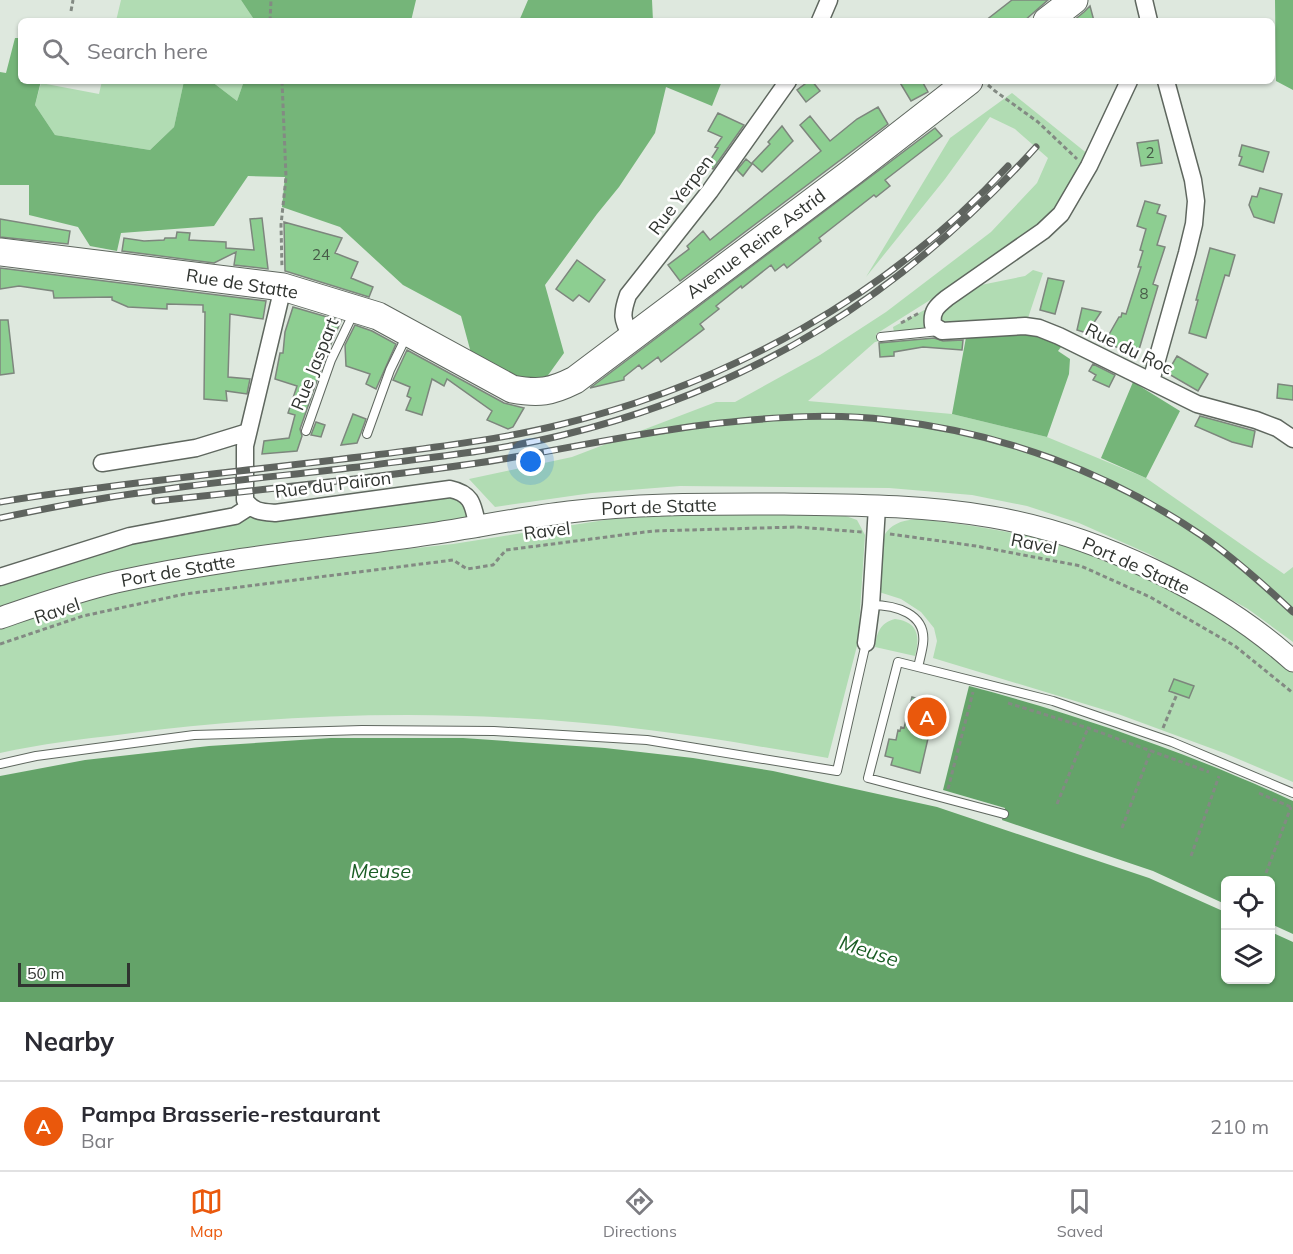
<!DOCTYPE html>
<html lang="en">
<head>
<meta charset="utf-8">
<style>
	body { margin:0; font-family:Mulish,sans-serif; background:#f2f2f3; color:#2b2b33 }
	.controls { position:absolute; right:18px; bottom:18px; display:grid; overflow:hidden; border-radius:9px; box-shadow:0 2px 4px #0004 }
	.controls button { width:54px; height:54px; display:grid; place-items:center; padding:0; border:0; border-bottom:2px solid #e1e1e2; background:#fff; color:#2b2b33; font:30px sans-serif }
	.scale { position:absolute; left:18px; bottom:15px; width:112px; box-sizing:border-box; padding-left:6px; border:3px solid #303430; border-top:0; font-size:16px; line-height:21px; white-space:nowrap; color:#303430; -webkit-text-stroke:4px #fff; paint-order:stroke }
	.you { position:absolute; left:531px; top:462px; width:21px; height:21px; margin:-15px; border:4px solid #fff; border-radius:50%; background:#1a73e8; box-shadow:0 0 0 9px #1a73e833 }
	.badge { display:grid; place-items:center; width:39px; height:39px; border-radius:50%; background:#ea580c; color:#fff; font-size:20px; font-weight:700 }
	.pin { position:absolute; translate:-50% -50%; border:3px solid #fff; box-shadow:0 2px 6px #0006 }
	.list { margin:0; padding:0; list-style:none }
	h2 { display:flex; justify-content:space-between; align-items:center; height:78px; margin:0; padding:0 24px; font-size:26px }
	h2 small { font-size:20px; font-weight:400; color:#7c7c81 }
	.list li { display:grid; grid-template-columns:39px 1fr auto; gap:18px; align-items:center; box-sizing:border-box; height:90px; padding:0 24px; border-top:2px solid #e1e1e2 }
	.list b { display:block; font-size:22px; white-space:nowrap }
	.list p { margin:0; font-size:20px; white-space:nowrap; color:#7c7c81 }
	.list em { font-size:20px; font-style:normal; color:#7c7c81 }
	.icon { flex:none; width:33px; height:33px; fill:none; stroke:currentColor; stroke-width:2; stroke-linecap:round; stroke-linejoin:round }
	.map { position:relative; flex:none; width:1293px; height:1002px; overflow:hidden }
	.search { position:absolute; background:#fff; box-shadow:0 2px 4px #0004; left:18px; right:18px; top:18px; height:66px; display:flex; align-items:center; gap:15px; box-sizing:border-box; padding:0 21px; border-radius:9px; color:#7c7c81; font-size:22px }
	.sheet { height:168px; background:#fff }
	nav { display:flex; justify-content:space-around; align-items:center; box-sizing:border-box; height:84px; border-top:2px solid #e1e1e2; background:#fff; font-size:16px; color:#7c7c81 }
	nav a { display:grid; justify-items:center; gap:3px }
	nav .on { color:#ea580c }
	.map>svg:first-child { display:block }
</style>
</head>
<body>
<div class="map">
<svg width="1293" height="1002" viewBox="0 0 1293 1002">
	<rect width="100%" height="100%" fill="#dee8de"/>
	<path fill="#b1dcb3" d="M121,0H241L255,21H116Z
		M102,81H184L174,127L150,150L55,135L35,105L41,83L99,94Z
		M211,81H244L237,101Z
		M1012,93L1089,155L1056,207L1044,220L954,285L876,334L879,341L875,342L808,401L952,414L1047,437L1146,478L1284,574L1293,567V642L1248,609L1149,554L1079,523L1027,506L972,495L889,488L680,486L592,493L495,507L469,479L572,457L716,402H735L820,355L886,312L991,232L1037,183L1048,158L1015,129L990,117L945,179L866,277L950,138Z
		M1033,270L1043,273L1027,321L947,324L941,321L942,313L971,287L1025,276Z
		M930,307V329L894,332L893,327Z
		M463,492L478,528L223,562L0,618V577L235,516Z
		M727,512L843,515L857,520L865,535L858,642L828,758C768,748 709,737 649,730C475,708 299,711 125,734C83,739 41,744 0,753V627L94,598L184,578L287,562L453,544L611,519Z
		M917,519C1001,527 1102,548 1177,589C1218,612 1256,641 1293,670V782L1224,753L1118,714L933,658L937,641L934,628L921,612L901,599L879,592C880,557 871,522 917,519Z
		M895,619C919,622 920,637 915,656L875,647C877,632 880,623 895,619Z"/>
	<path fill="#75b579" d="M241,0H416L411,21H255Z
		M528,0H652L653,21H519Z
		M1275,0H1293V90L1276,81Z
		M15,38H21V81H41L35,105L55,135L150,150L174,127L184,81H211L237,101L244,81H722L712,106L666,87L655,133L619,187L597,214L545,285L564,353L546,378L519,379L471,353L461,316L403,285L340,227L282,207L285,177L248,176L214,226L121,233L117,251L90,246L78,227L29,215V185H0V72L6,73Z
		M1025,326L1064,343L1058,351L1070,359L1069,374L1047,437L952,414L967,332Z
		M1133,382L1180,411L1146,478L1101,458Z"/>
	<path fill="#64a369" d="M969,686C1079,715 1189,753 1293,801V934L1271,924L1270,880H1226L1225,904L1153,871L1002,820L1005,808L943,790Z
		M331,738H463L605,748L693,758L773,771L937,807L1149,878L1225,912L1226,980H1270L1271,932L1293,942V1002H0V776L85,760L209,746Z"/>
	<path fill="#8dce91" stroke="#7d867d" stroke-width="1.5" d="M1012,0H1048L1024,21H985Z
		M1090,6L1094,21H1073L1084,12Z
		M809,81H812L820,91L806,102L797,90Z
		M899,81H922L928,92L911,101Z
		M878,107L888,124L680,281L668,265L689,249L687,246L703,231L710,240L821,151L800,125L810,116L830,141L857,119Z
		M718,113L744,125L713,169L707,165L718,148L715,147L722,137L708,131Z
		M782,126L793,141L762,172L752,163L770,144L768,142Z
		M935,128L942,136L885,180L890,186L876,197L874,195L833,227L819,238L821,241L787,268L784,264L775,271L771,265L742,288L741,286L716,306L719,309L700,324L704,329L661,362L658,357L642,369L639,365L624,377V380L590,388Z
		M1158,140L1162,163L1141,166L1137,143Z
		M1242,145L1269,152L1263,172L1239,165L1242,157L1239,156Z
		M746,159L752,164L743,176L737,170Z
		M1260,188L1282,194L1274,223L1254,217L1249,205L1252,196L1257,197Z
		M1145,201L1160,205L1157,213L1166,216L1157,245L1165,247L1153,284L1158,286L1138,353L1113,346L1115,340L1107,338L1119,317H1121L1122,313L1126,314L1141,267H1138L1143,251L1140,250L1146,229L1137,226Z
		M262,218L268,269L234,265L236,252L214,263L122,251L124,238L144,241L164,240L165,238H176L177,232L190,233L189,240L226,242V248L254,250L250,219Z
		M0,219L70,231L68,244L0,237Z
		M284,222L342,238L335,253L358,262L351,278L373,287L369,297L285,271Z
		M1210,248L1235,255L1229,276L1225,275L1206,338L1189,333L1198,300H1196Z
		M577,260L605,280L589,302L579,295L573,301L556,289Z
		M0,268L266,301L263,319L230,314L228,377L250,379L247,394L226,391L227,401L204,399L205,312H203V305L167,304V309L128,307L112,300V297L54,298L53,291L19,286L0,289Z
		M1048,278L1064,281L1055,314L1040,310Z
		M293,307L341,321L325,358L300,429L302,436L297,451L262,454L264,441L289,438L295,415L288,413L297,386L275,379L280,353H283L285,332Z
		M1082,308L1101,312L1087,333L1077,330Z
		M0,320H8L14,373L0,375Z
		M355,325L372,331L396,344L376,389L366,384L370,374L346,366L345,345Z
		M934,338L943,341L963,340L962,350L923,347L894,352V356L880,357L879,343Z
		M407,350L504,403L524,408L513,427L508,429L487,420L492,411L447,379L444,386L432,379L422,415L406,410L411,398L407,396L410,387L393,380Z
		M1177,356L1208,374L1198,391L1167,373Z
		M1093,364L1115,375L1109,387L1093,380L1096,375L1089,371Z
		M1278,384L1293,386V400L1277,398Z
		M353,414L366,419L361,433L357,443L341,445Z
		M1200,416L1255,431L1252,447L1232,442L1195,426Z
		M316,422L325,425L321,437L311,435Z
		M1174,679L1194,686L1189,698L1169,691Z
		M912,697L936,704L920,773L891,765L893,758L885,756L889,739L896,740L898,730L900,731L901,727L904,728Z"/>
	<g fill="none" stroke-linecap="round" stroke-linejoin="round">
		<g stroke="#5f675f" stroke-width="10">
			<path id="service" d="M881,337L939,331
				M306,431L331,360L354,312
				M367,434L390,370L407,335
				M871,605C895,605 927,613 923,644C922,651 920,659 918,667
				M0,764L36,756L194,735L362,730L494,731L647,740L837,771L866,643
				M1004,814L868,778L898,662L1053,701L1172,742L1293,793"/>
		</g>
		<g stroke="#5f675f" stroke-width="19">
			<path id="minor" d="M1144,0L1149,21
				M820,21L829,0
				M1129,81L1089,166L1061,214L1043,231L947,298C937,306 931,311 933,325L942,331L1025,326L1039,328L1059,336L1197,404L1256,420L1277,428L1293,439
				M283,287L245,446V500C253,512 262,512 275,513L450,489C474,494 473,507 478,528
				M631,337C622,319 621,315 628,295L710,191L788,81
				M1151,381L1187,253L1194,224L1196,201L1193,180L1166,81
				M102,463L196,448L248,432
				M0,577L130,536L235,516L249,507
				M866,643L871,605L877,507"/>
		</g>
		<g stroke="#5f675f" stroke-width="23">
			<path id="tertiary" d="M0,618C38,605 77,591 116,582C214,560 316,550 416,536C467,529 518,518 569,512C640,503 712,504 784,504C853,505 924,505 992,517C1096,535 1215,591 1293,661"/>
		</g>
		<g stroke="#5f675f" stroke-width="29">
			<path id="primary" d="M1047,21L1074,0
				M0,252L283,287L378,316L512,389C539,394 551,392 575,380L852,172L969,81"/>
		</g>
		<path stroke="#838a83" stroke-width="3" stroke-dasharray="4.5 3" stroke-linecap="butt" d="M71,11L73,0
			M270,21L271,0
			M282,81L286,177L281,225L282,268
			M988,85L995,91L1038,122L1077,159
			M901,323L919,313
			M890,534L976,546L1081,566L1150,597L1235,646L1293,693
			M0,644L83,616L185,594L453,560L467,569L493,565L506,550L653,531L797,527L862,532
			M1008,703L1088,728L1209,772
			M1163,728L1177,694
			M948,789L973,692
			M1259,793L1293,808
			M1057,804L1088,728
			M1122,828L1151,750
			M1191,856L1219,776
			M1266,873L1291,807"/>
		<use href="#service" stroke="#fff" stroke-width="8"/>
		<use href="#minor" stroke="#fff" stroke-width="16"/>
		<use href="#tertiary" stroke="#fff" stroke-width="21"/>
		<use href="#primary" stroke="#fff" stroke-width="27"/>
		<g stroke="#5f645f" stroke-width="7">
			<path id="rail" d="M155,501C260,490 366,479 471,464C555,452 637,432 720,423C776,417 833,413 888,420C1000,432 1108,472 1201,535C1234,558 1264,585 1293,612
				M0,502C124,482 250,471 375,455C436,447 498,440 559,425C728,384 889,295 1008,166
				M0,518C48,508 97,498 146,492C219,481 293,475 366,466C432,457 498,451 563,435C755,388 904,293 1036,147"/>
		</g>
		<use href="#rail" stroke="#fff" stroke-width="4.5" stroke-dasharray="14" stroke-linecap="butt"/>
	</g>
	<g text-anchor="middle" stroke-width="5" stroke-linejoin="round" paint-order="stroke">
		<g font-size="15" fill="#475a48">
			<text x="1150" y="158">2</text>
			<text x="321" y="260">24</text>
			<text x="1144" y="299">8</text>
		</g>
		<g font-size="18" fill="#303430" stroke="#fff">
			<text transform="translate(681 195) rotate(-53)" y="6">Rue Yerpen</text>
			<text transform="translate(756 244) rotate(-37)" y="6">Avenue Reine Astrid</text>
			<text transform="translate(242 284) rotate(9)" y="6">Rue de Statte</text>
			<text transform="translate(1129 349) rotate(26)" y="6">Rue du Roc</text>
			<text transform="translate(315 364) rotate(-68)" y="6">Rue Jaspart</text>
			<text transform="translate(333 485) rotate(-7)" y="6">Rue du Pairon</text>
			<text transform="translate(659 507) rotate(-2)" y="6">Port de Statte</text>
			<text transform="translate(547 531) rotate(-7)" y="6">Ravel</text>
			<text transform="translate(1034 544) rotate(11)" y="6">Ravel</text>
			<text transform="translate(1136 566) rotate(24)" y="6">Port de Statte</text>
			<text transform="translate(178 571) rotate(-10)" y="6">Port de Statte</text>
			<text transform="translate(57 611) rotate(-18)" y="6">Ravel</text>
		</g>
		<g font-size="20" font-style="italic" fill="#1a5d25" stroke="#fff">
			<text x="381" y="878">Meuse</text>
			<text transform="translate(869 951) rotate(18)" y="7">Meuse</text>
		</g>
	</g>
</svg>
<div class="controls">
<button><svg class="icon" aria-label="locate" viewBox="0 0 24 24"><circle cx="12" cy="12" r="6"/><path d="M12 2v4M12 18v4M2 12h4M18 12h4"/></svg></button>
<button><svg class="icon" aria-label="layers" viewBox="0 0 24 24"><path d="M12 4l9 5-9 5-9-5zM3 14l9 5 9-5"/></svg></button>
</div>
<div class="scale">50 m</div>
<div class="you"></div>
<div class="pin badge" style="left:927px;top:717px">A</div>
<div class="search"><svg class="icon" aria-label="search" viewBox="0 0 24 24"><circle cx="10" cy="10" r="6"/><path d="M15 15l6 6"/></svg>Search here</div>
</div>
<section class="sheet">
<h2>Nearby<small></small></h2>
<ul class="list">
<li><span class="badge">A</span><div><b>Pampa Brasserie-restaurant</b><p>Bar</p></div><em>210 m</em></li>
</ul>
</section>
<nav>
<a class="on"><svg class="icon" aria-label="map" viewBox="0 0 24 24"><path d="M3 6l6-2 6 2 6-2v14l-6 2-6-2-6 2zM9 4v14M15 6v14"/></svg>Map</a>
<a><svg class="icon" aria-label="directions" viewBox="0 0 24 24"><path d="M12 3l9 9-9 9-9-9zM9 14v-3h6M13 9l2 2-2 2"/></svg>Directions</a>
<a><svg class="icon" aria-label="saved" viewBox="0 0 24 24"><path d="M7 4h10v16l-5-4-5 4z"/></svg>Saved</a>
</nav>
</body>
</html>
